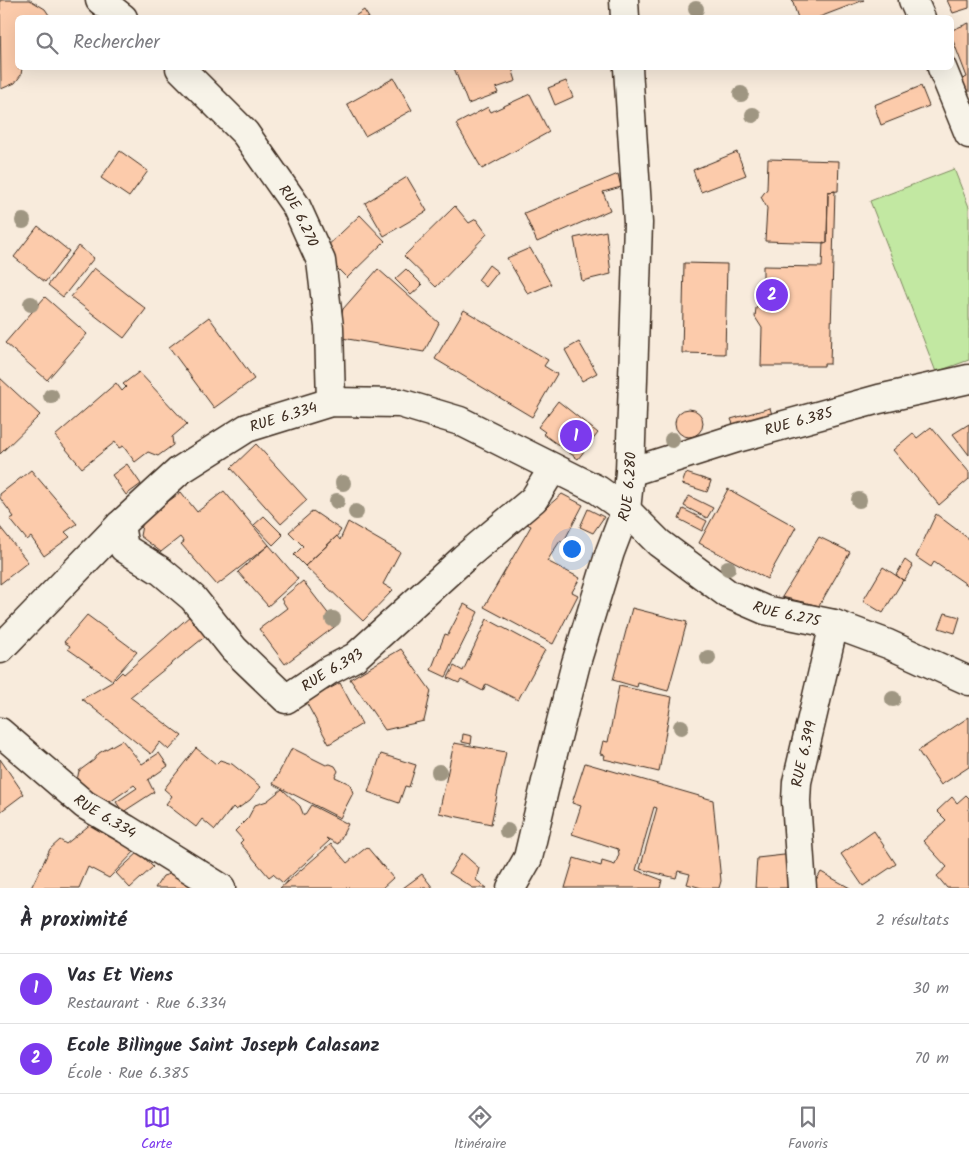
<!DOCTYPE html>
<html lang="fr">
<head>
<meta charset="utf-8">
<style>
	body { margin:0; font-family:Kalam,sans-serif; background:#f7f7f7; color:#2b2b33 }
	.you { position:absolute; left:571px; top:548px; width:18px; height:18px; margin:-12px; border:4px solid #fff; border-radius:50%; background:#1a73e8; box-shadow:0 0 0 8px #1a73e833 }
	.badge { display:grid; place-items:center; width:32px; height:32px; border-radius:50%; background:#7c3aed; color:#fff; font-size:16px; font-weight:700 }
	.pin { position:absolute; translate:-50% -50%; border:2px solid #fff; box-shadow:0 1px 5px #0006 }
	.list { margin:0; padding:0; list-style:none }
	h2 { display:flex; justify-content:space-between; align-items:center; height:65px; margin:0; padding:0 20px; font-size:21px }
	h2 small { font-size:16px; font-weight:400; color:#7c7c81 }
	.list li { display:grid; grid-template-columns:32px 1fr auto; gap:15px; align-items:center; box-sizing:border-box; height:70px; padding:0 20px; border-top:1px solid #e1e1e2 }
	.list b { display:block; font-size:19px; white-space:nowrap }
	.list p { margin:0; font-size:16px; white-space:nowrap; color:#7c7c81 }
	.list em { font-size:16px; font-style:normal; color:#7c7c81 }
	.icon { flex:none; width:28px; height:28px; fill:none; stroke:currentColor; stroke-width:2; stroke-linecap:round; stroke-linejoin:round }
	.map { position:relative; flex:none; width:969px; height:888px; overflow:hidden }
	.search { position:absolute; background:#fff; box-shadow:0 5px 20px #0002; left:15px; right:15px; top:15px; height:55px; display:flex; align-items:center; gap:12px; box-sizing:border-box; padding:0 18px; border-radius:8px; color:#7c7c81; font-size:19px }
	.sheet { height:205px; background:#fff }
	nav { display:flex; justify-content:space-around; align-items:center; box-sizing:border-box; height:70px; border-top:1px solid #e1e1e2; background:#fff; font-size:14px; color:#7c7c81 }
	nav a { display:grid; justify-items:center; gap:2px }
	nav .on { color:#7c3aed }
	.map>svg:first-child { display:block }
</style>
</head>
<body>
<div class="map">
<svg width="969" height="888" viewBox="0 0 969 888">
	<rect width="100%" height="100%" fill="#f8ebdc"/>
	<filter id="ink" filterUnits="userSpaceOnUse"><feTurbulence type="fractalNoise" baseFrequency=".02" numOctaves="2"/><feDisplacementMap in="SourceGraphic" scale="10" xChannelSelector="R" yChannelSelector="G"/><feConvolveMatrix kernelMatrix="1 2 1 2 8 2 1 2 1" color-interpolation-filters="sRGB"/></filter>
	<g filter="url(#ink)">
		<path fill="#c2e8a2" stroke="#7e8960" d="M954,169L969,207V360L936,372L870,201Z"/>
		<path fill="#fccbab" stroke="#3b2a1e" d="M0,0H30L45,9L51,18H18V68H22L21,75L15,83L1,89Z
			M792,0H864L817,18H798Z
			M947,0H969V8L953,13Z
			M364,10L369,18H352Z
			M969,23V92L965,93L960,80L967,77L952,38V30Z
			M454,68H512L516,81L496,88L498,93L468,104Z
			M394,78L412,110L365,136L347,104Z
			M566,81L573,97L555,105L548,88Z
			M921,86L929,106L881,125L874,105Z
			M530,94L549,132L482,169L456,124L488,107L491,112Z
			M120,151L148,171L129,197L101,178Z
			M737,152L746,175L701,192L693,170Z
			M768,159L839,161L838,191L828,192L827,243L765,241L767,208L761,197L767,189Z
			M618,174L621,187L603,192L610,210L537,242L524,213Z
			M407,177L427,211L384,236L365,203Z
			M835,191L830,364H824V366H761L762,328L755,317L756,308L763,303V266L822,267L823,242L827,243L828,192Z
			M455,206L469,223L476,219L487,234L436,287L404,256Z
			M360,215L385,241L347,278L321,252Z
			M38,226L69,251L45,282L14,257Z
			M606,231L611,274L582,281L574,238Z
			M78,246L94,258L63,297L48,285Z
			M530,248L551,284L528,294L507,258Z
			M684,263L727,264L725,354L682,353Z
			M489,265L498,272L486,287L478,280Z
			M94,268L146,309L124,338L71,297Z
			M378,269L439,323L424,352L336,337L343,309Z
			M406,269L422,285L411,295L395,279Z
			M45,297L87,334L47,380L5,343Z
			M464,310L548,360L544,366L557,374L532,417L435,359Z
			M209,317L254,379L214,408L169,347Z
			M579,342L597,373L582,381L565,350Z
			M139,372L187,424L172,437L173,445L158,456L148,452L135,462L123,446L119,448L115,442L82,468L55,436L116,383L122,391L126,387L123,384Z
			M0,378L40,415L0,454Z
			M558,401L598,433L578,459L543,434L545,432L538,427Z
			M770,408L775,425L737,434L731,419Z
			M675 423a14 14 0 1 1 28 0a14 14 0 1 1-28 0Z
			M969,424V455L953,434Z
			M931,427L969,472V479L939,505L893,450L913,433L917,438Z
			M256,444L307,500L281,524L231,468Z
			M127,464L141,484L126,495L112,475Z
			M31,470L77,524L65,532L70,537L44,556L31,537L27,540L10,519L14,517L0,498V494Z
			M686,473L711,481L707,492L682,484Z
			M728,489L796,527L767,579L699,543Z
			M224,491L269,545L217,585L181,544L184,542L180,537L161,552L140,536L143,520L181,492L197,512Z
			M562,494L583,505L563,543L560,541L547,561L580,578L572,592L578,595L553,644L484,607L531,526L527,524Z
			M689,496L713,508L707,518L684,506Z
			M588,509L604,517L593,533L580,527Z
			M683,509L707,521L702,531L679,519Z
			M313,511L341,530L337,536L305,566L294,555L303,546L289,532Z
			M936,514L969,539V586L934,562L931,567L916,557Z
			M264,516L283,535L273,545L254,525Z
			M348,522L400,552L383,584L393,590L363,621L305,566L337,536L340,540Z
			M0,527L28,562L0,584Z
			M819,537L850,552L819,606L782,597Z
			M269,545L298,579L268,606L238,572Z
			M905,560L913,566L904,581L896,575Z
			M883,567L903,580L883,613L863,601Z
			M303,581L337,625L285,664L259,629L287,608L281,599Z
			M464,604L478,612L446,677L431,670L445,634L448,635Z
			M199,608L217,627L130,697L182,736L169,750L160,742L151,754L82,699L112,682L122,672L124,674Z
			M632,608L687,622L668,691L638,683L637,687L613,680Z
			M945,613L960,617L955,633L939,628Z
			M87,615L137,652L112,680L68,649L70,646L64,642Z
			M487,619L545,650L518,700L486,684L483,691L461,680L459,683L448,678L454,666L463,671Z
			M401,649L431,691L424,721L385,730L350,679Z
			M323,683L327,690L340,683L362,724L329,744L306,702Z
			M619,686L672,697L659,772L604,759L605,755L600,754L603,741L608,742Z
			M969,717V767L941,785L918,751Z
			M463,734L472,736L471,744L462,742Z
			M122,740L142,764L159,753L168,766L148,780L154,792L123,812L116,802L137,788L134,785L107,804L77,780L79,771L94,760L99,753Z
			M454,743L506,752L491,824L439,813Z
			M196,748L216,764L220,760L232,764L261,787L250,800L236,810L233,807L215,830L202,819L196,827L166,804L172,796L164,789Z
			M292,748L326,765L330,764L335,766L338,771L335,777L350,784L353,793L340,818L273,784Z
			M381,754L416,765L409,787L405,786L399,803L368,792Z
			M0,759L24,794L0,812Z
			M585,763L713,800L721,881L719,888H702L687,884L690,874L678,871L676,878L640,869L657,808L654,807L636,870L662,880L660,888H565L574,858L601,866L602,861L615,865L619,854L618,849L572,834L581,806L572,803Z
			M282,789L300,806L304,816L311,805L348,824L338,844L326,838L329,841L283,883L273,874L269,877L240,843L243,840L235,831L248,818L255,805L267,801Z
			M966,795L969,798V886L967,888H947L937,876L947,867L923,841L946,820L937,811L952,797L957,803Z
			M92,823L138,848L109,878L88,867L79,888H31L50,849L60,840L66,844Z
			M874,831L896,864L863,886L841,854Z
			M331,844L347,863L367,847L393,878L382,888H280Z
			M139,852L153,867L130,888L116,873Z
			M462,853L479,868L476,880L487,888H473L449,873Z
			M793,854L797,888H755L757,858Z
			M184,870L212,888H155L163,876Z
			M821,872L850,888H812Z
			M422,874L433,888H403Z"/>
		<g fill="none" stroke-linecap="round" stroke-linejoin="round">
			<g stroke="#3b2a1e" stroke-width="31">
				<g id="minor">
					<path d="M100,0L123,18"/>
					<path d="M624,0L625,18"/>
					<path d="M913,0L921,18"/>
					<path id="s1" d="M180,68L245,133L296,206L321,261L329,327L331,402"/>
					<path d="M942,68L969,134"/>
					<path id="s2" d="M630,472L737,438L879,399L969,379"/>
					<path id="s3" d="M120,525L124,548L161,571L193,598L234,649L286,699L328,671L355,657L464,558L534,499L553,468"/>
					<path id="s4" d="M0,649L120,525L179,471L247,428L331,402L400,403L460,421L598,490L626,510L659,543L728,594L765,610L834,624L888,644L969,681"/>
					<path id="s5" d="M0,732L85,805L126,829L221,888"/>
					<path id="s6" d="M511,888L528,858L548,773L576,663L610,552L626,510L630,472L638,223L628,68"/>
					<path id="s7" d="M802,888L796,801L797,782L834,624"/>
				</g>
			</g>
			<use href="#minor" stroke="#f7f3e8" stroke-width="28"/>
		</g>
		<g fill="#9f9682">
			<circle cx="696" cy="9" r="8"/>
			<circle cx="741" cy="94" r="8"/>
			<circle cx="753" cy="115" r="8"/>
			<circle cx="23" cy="221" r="8"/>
			<circle cx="31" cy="304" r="8"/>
			<circle cx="51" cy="396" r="8"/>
			<circle cx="672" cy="440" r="8"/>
			<circle cx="343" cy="483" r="8"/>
			<circle cx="859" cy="500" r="8"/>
			<circle cx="337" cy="501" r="8"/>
			<circle cx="356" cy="512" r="8"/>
			<circle cx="728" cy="568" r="8"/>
			<circle cx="333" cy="619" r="8"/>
			<circle cx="708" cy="658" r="8"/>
			<circle cx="893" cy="699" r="8"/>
			<circle cx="681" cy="727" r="8"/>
			<circle cx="439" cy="772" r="8"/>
			<circle cx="507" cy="831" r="8"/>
		</g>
	</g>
	<g text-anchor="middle" stroke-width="4" stroke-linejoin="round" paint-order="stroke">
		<g font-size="15" fill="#3b2a1e" stroke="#f7f3e8">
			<text dy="5" stroke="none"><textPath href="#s1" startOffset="191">RUE 6.270</textPath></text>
			<text dy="5" stroke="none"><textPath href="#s4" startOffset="371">RUE 6.334</textPath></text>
			<text dy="5" stroke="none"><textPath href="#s2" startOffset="176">RUE 6.385</textPath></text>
			<text dy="5" stroke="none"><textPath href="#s6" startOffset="420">RUE 6.280</textPath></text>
			<text dy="5" stroke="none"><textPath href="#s4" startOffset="936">RUE 6.275</textPath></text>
			<text dy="5" stroke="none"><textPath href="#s3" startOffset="301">RUE 6.393</textPath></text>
			<text dy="5" stroke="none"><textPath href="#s7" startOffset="135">RUE 6.399</textPath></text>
			<text dy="5" stroke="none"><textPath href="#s5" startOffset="135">RUE 6.334</textPath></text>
		</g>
	</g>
</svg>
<div class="you"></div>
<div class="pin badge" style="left:576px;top:436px">1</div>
<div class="pin badge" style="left:772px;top:295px">2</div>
<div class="search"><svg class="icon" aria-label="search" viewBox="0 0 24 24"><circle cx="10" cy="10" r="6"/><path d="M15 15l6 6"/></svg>Rechercher</div>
</div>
<section class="sheet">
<h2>À proximité<small>2 résultats</small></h2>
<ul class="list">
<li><span class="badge">1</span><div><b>Vas Et Viens</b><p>Restaurant · Rue 6.334</p></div><em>30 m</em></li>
<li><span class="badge">2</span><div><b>Ecole Bilingue Saint Joseph Calasanz</b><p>École · Rue 6.385</p></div><em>70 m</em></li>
</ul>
</section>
<nav>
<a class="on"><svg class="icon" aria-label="map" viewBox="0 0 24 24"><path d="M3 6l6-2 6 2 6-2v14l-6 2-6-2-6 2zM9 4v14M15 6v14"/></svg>Carte</a>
<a><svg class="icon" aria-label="directions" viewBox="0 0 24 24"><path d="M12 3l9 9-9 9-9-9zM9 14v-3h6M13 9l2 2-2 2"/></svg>Itinéraire</a>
<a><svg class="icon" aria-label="saved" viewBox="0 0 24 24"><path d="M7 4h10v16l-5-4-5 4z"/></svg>Favoris</a>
</nav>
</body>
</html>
